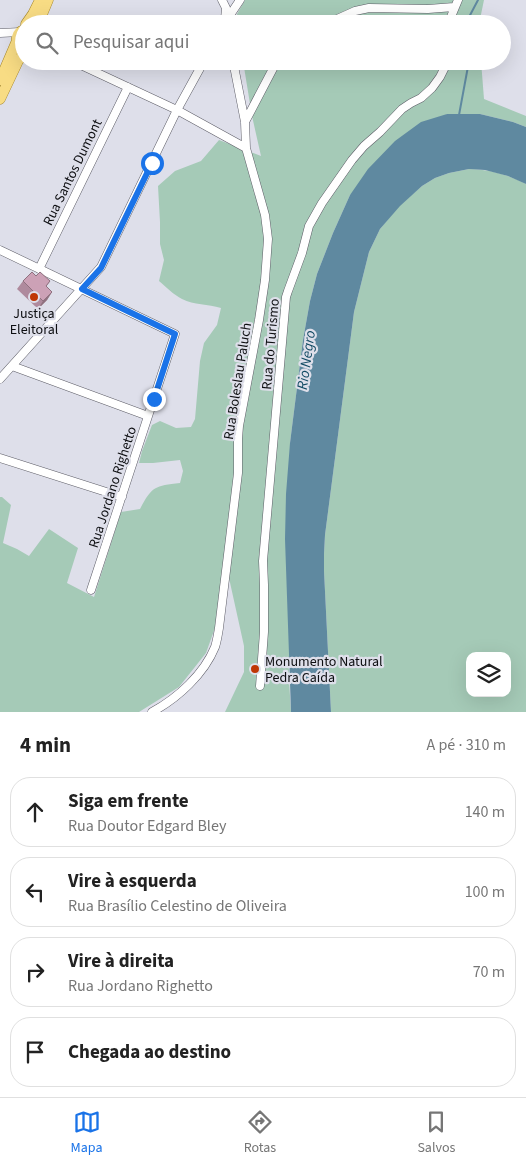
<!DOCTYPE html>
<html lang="pt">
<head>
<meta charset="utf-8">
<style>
	body { margin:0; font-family:"Source Sans 3",sans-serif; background:#f2f2f2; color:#222 }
	.controls { position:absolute; right:15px; bottom:15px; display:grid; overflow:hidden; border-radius:10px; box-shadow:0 5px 20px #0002 }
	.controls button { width:45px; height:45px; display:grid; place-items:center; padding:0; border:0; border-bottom:1px solid #e0e0e0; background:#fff; color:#222; font:25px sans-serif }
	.stop { position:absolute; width:15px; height:15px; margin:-11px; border:4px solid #1a73e8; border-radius:50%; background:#fff }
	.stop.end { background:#1a73e8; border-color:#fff; box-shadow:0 1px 5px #0008 }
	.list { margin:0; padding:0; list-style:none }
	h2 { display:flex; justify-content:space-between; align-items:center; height:65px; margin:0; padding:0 20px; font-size:21px }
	h2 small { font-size:16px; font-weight:400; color:#767676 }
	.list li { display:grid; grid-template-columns:32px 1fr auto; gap:15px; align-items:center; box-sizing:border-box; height:70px; margin:0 10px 10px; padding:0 10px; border:1px solid #e0e0e0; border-radius:20px }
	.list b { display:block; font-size:19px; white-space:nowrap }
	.list p { margin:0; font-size:16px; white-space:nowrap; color:#767676 }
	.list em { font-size:16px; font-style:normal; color:#767676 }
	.icon { flex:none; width:28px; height:28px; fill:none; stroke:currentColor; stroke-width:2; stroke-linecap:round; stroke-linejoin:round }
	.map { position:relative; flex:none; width:526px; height:712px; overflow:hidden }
	.search { position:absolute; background:#fff; box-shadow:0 5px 20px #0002; left:15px; right:15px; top:15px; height:55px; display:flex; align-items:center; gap:12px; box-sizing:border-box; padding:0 18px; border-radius:28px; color:#767676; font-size:19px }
	.sheet { height:385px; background:#fff }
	nav { display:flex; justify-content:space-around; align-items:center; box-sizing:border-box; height:70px; border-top:1px solid #e0e0e0; background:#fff; font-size:14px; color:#767676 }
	nav a { display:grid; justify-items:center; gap:2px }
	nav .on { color:#1a73e8 }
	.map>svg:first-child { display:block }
</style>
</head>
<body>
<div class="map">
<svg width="526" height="712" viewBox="0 0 526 712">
	<rect width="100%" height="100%" fill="#dedfea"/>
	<path fill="#a5cab7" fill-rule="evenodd" d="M245,0H484L479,24H238L237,14Z
		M243,61H481L484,99L526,116V127L513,122L480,114H447L350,195L333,233L317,274L310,301L303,340L290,443L289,680L291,712H225L244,672V646L229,578L216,625L206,653L179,687L139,712H0V497H2L11,505L3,543L17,549L29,556L49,529L78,548L67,583L94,597L121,512L140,509C152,486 155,486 180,483L183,471L180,460L153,463H139L142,451L152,425L160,421L176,428L191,427L195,419L200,361L204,343L217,325L221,308C208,304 194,305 182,299C174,295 166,287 159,281L164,260L160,244V222L158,186L175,171L201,161L219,140L261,156L252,116Z
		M469,169C492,170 506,174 526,184V712H331L324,571V554L325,535L354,312L369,252L380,229L389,218L400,205L422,186L435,178L449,173ZM470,656H507V693H470Z"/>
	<path fill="#5f89a0" d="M447,114H480L513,122L526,127V184L508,176L485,170L469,169L449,173L435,178L422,186L400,206L380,229L369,252L354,312L325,535L324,554V571L331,712H291L285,539L286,494L290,443L303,340L310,301L317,274L333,233L350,195L368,169L395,141L421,122Z"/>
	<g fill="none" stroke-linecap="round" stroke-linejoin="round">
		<path stroke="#5f89a0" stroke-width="2" d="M469,24L468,19L478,0
			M459,115L469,61"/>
		<g stroke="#5d5d67" stroke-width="9">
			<path id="minor" d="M222,0L226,8L225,19
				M224,24L240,0
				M326,24L355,11L369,8L428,9L454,7
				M448,24L458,0
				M0,33L20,32
				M72,61L177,110L246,148
				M245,122L277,61
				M0,250L175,334L91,590
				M39,269L128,87
				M12,366L148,416
				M0,379L101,267L177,110L204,61
				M0,458L122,497
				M260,686L264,632V585L263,561L286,297L288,291L302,253L309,226L322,203L352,160L364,146L380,132L402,109L411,103L421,98L432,88L440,77L448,61
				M152,712C178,698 204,674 215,647C217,641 218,634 219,628L238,473V439L239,426L259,320L265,280L268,239L265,215L246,148L245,122L233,61"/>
		</g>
		<g stroke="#a38426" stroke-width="11">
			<path id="major" d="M26,24L33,14L40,0
				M38,24L48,0
				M19,47C15,41 16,32 24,30
				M0,80L16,43
				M0,99L18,61L24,53"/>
		</g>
		<use href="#minor" stroke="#fff" stroke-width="8"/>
		<use href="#major" stroke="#f8dc84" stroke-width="10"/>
	</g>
	<path fill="#af8a9d" d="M23,281H50L46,287L52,292L47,300L38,309L17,289Z"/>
	<path fill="#8f717f" d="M52,292L47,300L38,309L43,301Z"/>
	<path fill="#cca1b6" stroke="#8f717f" d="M32,272L36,276L40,272L50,281L46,286L52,292L43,301L23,281Z"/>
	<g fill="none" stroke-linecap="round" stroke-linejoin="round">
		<path stroke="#1a73e8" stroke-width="6" d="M152,163L101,268L82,289L175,334L154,399"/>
	</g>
	<g fill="#bf3605" stroke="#dedfea" stroke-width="2">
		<circle cx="34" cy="297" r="5"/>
		<circle cx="255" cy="669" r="5"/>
	</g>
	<g text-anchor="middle" stroke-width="4.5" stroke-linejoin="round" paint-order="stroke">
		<g font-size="14" fill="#0d0e11" stroke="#dedfea">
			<text transform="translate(72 172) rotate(-64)" y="5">Rua Santos Dumont</text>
			<text transform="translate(270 344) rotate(-85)" y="5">Rua do Turismo</text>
			<text transform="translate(237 381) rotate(-81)" y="5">Rua Boleslau Paluch</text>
			<text transform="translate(112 487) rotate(-72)" y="5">Rua Jordano Righetto</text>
		</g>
		<g font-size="14" fill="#0d0e11" stroke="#dedfea">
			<text x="34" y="318">Justiça<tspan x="34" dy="16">Eleitoral</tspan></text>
			<text x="265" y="666" text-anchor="start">Monumento Natural<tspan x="265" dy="16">Pedra Caída</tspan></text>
		</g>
		<g font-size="15" font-style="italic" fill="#134b64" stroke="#dedfea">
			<text transform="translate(306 360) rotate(-82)" y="5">Rio Negro</text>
		</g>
	</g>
</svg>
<div class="controls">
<button><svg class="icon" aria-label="layers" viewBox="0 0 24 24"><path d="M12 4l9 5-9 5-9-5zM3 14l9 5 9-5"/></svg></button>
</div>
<div class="stop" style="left:152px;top:163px"></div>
<div class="stop end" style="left:154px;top:399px"></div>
<div class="search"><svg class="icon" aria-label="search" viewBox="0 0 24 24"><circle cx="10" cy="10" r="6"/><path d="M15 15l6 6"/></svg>Pesquisar aqui</div>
</div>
<section class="sheet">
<h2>4 min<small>A pé · 310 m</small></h2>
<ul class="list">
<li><svg class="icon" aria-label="ahead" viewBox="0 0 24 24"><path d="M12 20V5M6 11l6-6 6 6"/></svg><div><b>Siga em frente</b><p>Rua Doutor Edgard Bley</p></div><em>140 m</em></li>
<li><svg class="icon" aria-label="left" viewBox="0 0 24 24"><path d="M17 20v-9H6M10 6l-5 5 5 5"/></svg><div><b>Vire à esquerda</b><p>Rua Brasílio Celestino de Oliveira</p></div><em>100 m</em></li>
<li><svg class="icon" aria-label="right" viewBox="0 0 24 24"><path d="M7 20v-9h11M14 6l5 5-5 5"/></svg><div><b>Vire à direita</b><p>Rua Jordano Righetto</p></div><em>70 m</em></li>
<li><svg class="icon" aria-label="arrive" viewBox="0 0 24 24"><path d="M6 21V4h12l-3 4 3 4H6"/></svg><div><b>Chegada ao destino</b></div></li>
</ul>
</section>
<nav>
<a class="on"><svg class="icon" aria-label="map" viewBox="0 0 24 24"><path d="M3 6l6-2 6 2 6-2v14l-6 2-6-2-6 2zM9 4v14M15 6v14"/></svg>Mapa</a>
<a><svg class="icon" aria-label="directions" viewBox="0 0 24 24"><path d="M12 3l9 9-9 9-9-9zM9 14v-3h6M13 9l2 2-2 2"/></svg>Rotas</a>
<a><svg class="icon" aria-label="saved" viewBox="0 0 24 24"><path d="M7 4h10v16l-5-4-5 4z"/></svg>Salvos</a>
</nav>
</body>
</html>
